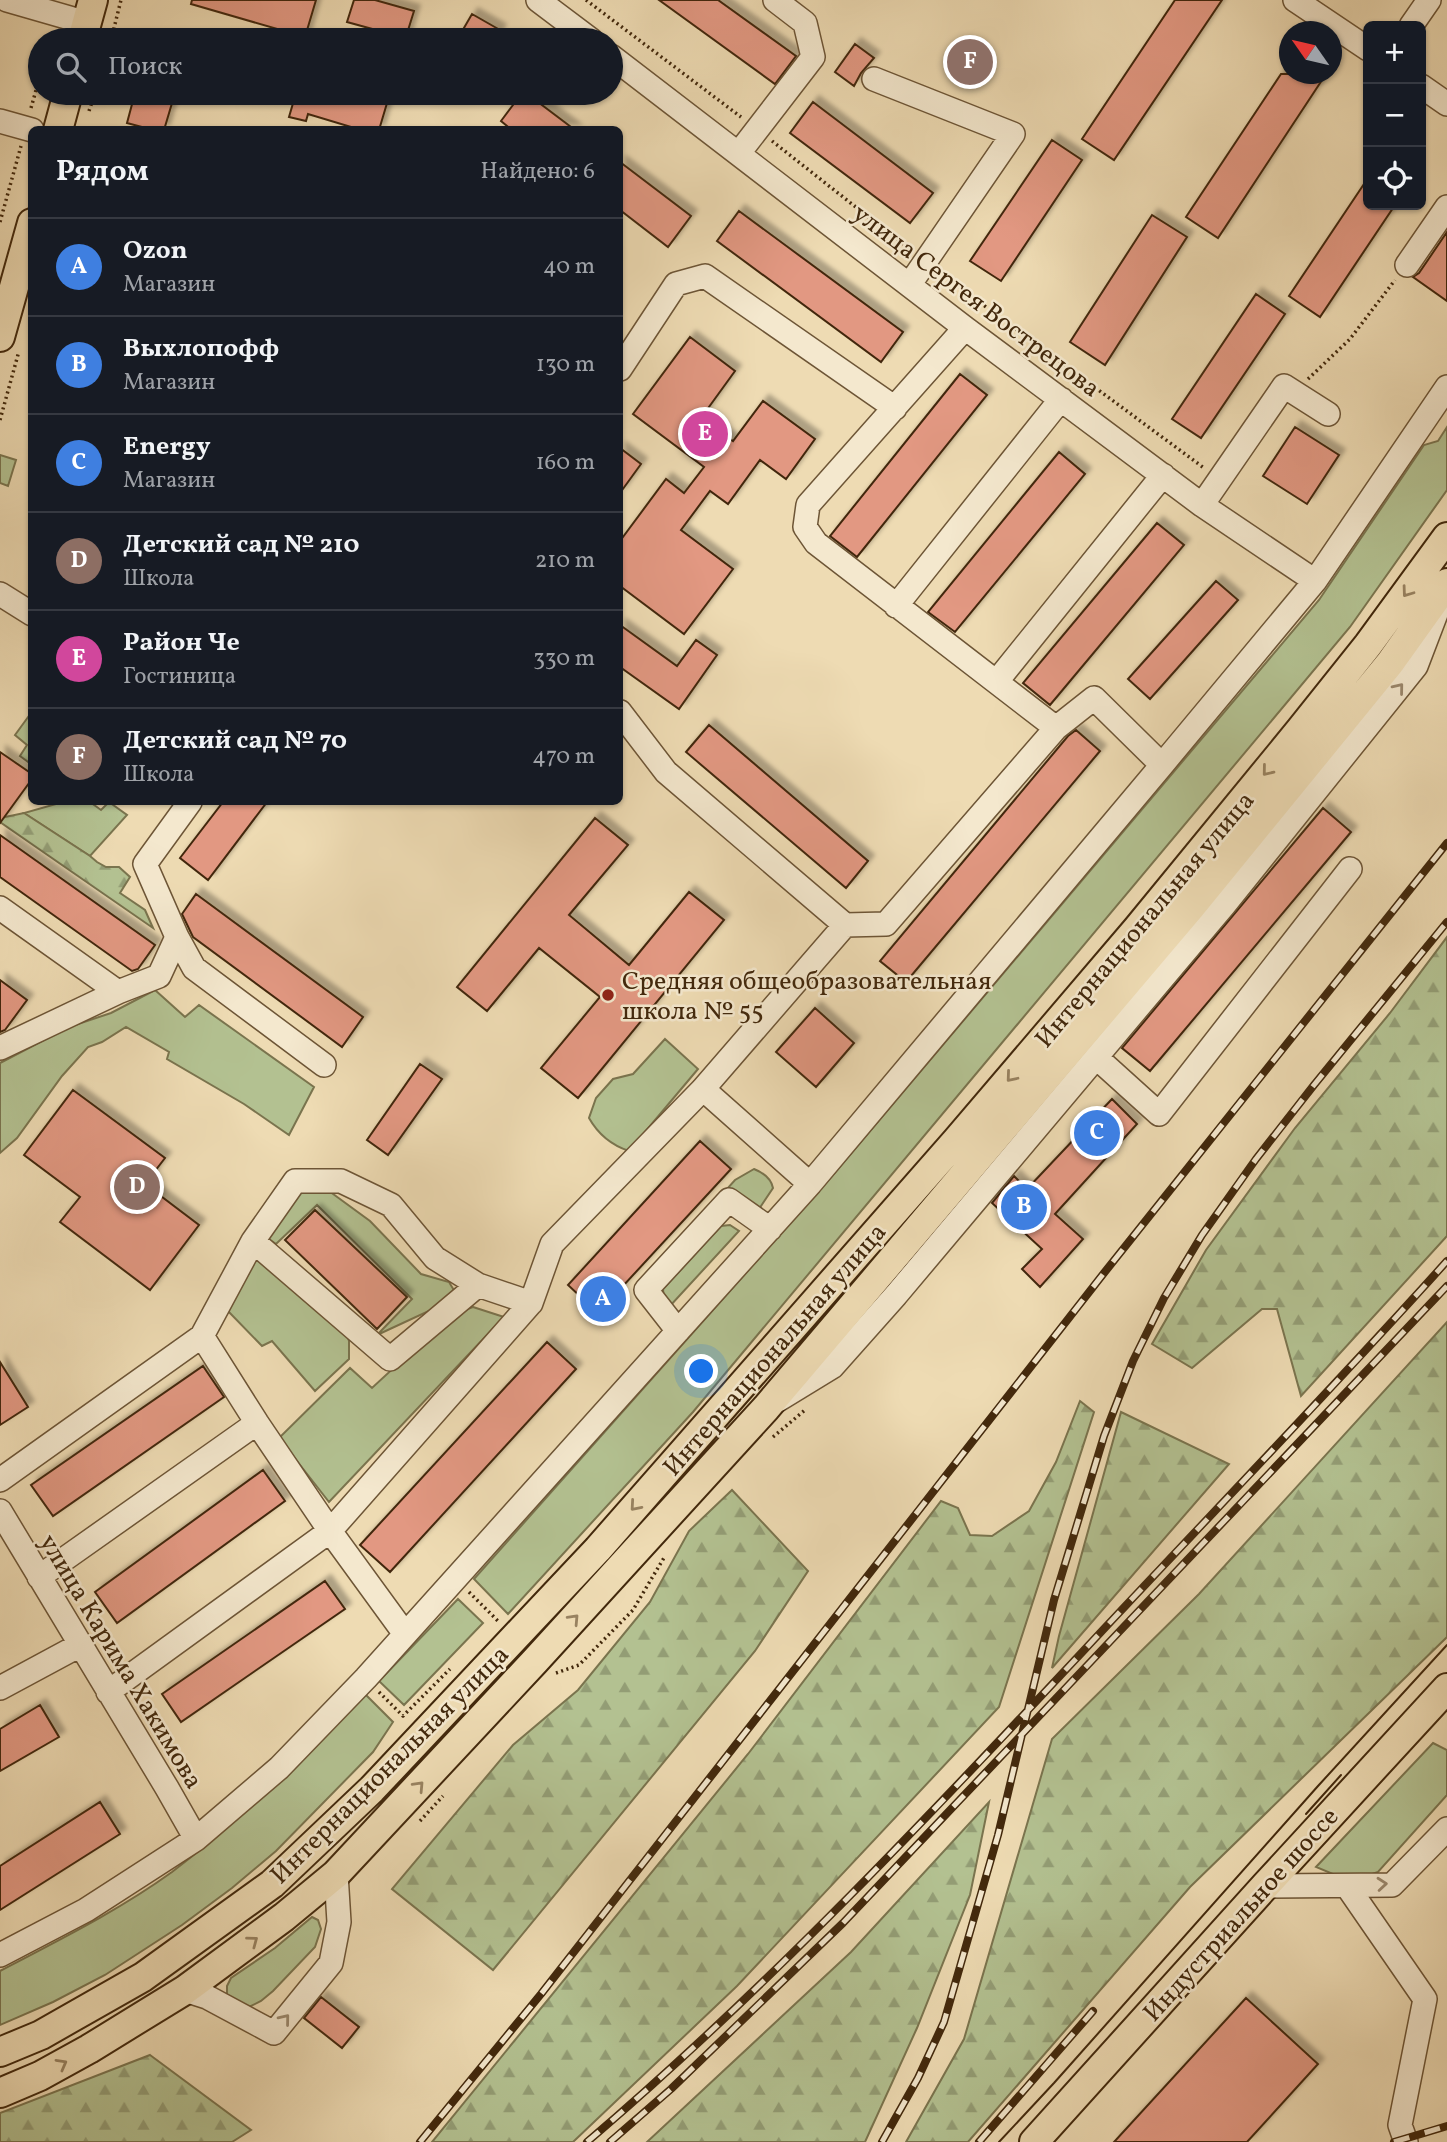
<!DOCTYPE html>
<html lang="ru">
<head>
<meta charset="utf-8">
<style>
	body { margin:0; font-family:Vollkorn,serif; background:#242831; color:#f1f3f6 }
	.controls { position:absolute; right:21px; top:21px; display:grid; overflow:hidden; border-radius:10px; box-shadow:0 2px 5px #0004 }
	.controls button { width:63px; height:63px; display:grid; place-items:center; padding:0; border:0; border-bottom:2px solid #363941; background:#171b24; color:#f1f3f6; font:35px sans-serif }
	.compass { position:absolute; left:1279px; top:21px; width:63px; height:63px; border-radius:50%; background:#171b24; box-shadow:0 2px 5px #0004; rotate:304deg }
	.you { position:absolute; left:702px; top:1372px; width:24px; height:24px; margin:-18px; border:5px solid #fff; border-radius:50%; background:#1a73e8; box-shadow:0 0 0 10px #1a73e833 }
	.badge { display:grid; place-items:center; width:46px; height:46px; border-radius:50%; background:#8c9099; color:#fff; font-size:23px; font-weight:700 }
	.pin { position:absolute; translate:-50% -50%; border:4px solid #fff; box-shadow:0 2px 7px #0006 }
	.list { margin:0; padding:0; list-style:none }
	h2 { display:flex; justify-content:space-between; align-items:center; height:91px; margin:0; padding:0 28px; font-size:30px }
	h2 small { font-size:23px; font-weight:400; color:#9ea1a6 }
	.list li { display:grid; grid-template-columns:46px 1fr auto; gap:21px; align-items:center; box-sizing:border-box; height:98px; padding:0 28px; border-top:2px solid #363941 }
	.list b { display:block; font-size:26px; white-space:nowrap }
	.list p { margin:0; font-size:23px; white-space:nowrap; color:#9ea1a6 }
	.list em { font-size:23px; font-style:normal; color:#9ea1a6 }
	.icon { flex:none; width:38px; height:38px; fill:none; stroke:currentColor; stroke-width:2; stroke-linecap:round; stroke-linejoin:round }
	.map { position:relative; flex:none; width:1447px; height:2142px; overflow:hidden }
	.search { position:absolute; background:#171b24; box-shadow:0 2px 5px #0004; left:28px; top:28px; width:595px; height:77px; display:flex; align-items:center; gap:18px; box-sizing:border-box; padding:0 24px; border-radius:38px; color:#9ea1a6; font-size:26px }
	.panel { position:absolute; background:#171b24; box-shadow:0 2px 5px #0004; left:28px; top:126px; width:595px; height:679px; border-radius:10px }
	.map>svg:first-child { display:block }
</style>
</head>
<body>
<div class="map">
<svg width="1447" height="2142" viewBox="0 0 1447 2142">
	<defs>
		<pattern id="forest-firs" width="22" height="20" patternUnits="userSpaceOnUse" patternTransform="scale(1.75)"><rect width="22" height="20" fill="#b3c191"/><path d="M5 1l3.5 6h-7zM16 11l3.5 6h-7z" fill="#939d75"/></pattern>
		<filter id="shadow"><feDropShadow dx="6" dy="-6" stdDeviation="2" flood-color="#0004"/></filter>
	</defs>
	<rect width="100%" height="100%" fill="#eedbb3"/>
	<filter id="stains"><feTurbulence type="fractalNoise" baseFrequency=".00286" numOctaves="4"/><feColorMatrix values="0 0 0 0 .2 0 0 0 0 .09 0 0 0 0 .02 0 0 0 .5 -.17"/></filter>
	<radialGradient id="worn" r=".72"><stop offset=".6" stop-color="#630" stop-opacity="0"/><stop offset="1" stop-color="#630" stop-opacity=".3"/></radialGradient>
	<path fill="#b3c191" stroke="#7a744e" stroke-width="2" d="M1447,427V490L1350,627L693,1412L508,1614L474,1579L832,1176L1319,600L1424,445L1438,441Z
		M0,455L16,460L8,486L0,483Z
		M31,713V764L20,756L27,745L15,735Z
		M63,802H90L101,810L109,802L127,815L90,856L24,813Z
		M155,990L185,1017L199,1005L314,1087L289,1135L244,1104L167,1059L169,1052L126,1027L102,1042L88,1047L62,1076L17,1138L0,1153V1063L69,1027L111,1013Z
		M665,1039L698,1069L629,1151C611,1145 598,1134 589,1118L596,1098L613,1079L633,1074Z
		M754,1169C764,1173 771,1178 773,1188L757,1212L726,1190L735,1180Z
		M329,1191L370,1221L421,1274L449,1282L455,1292L444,1304L377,1335L412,1299L317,1205L276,1244L266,1237L298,1192Z
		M730,1225L739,1231L670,1306L664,1299L663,1289L721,1226Z
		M256,1254L345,1329L349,1341V1359L315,1391L272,1341L262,1346L227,1310Z
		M473,1307L504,1317L329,1502L279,1438L350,1368L372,1388L451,1315Z
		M458,1599L483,1623L404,1705L379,1681Z
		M365,1694L393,1722L373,1752L276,1851L232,1888L182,1925L105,1975L53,2002L0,2025V1971C59,1940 118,1911 172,1872C242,1819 303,1757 365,1694Z
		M1433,1743L1447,1750V1795L1378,1872L1358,1879L1340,1877L1316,1867Z
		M312,1917L318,1920L321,1929L315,1947L273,1991L261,2001L247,2008L235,2003L227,1994V1986L231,1978L275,1948Z"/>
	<path fill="url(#forest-firs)" stroke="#7a744e" stroke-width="2" d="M24,813L90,856L97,862L106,867H119L130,877L120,893L145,910L153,928L0,822V818Z
		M1447,937V1236L1301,1396L1277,1309H1262L1192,1368L1152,1344L1206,1250L1295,1128L1390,1013Z
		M1447,1322V1637L1190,1887L968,2142H906L964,2039L1052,1739L1199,1594Z
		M1080,1401L1094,1412L999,1707L737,1986L573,2142H432L748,1754L941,1501L958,1508L970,1535L992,1536L1029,1511L1056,1462Z
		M1121,1412L1229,1464L1052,1668L1059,1636Z
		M732,1490L808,1571L755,1651L493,1970L392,1889L513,1745L578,1690L650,1602L689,1531Z
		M989,1802L970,1895L917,2028L865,2142H647L851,1952Z
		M150,2055L251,2130L232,2142H0V2113Z"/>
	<path fill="#e29882" stroke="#42280c" stroke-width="2" filter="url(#shadow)" d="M192,0H316L305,37L191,4Z
		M354,0H375L414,11L405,40H373L376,30L347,22Z
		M659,0H718L796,56L775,84Z
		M1175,0H1222L1114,160L1082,139Z
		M472,14L500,30L494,40H457Z
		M855,44L874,58L861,73L854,86L835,72Z
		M1281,74H1326L1218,238L1186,217Z
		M135,93H175L164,130H153L127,123Z
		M296,93H390L379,130H361L308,114L306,121L289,117Z
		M522,93H526L575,130H512L501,121Z
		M813,102L933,193L910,223L790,133Z
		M1052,140L1082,160L1001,281L970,261Z
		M620,162L691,216L668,247L620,210Z
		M1368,178V205H1395L1320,317L1289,296Z
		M739,211L903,332L881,362L717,241Z
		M1152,215L1187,237L1105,365L1070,342Z
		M1447,232V301L1413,277L1419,273Z
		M1256,294L1285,314L1201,438L1172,419Z
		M690,337L735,371L701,418L733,441L763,401L815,439L786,479L760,460L728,504L710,491L681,530L733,569L684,634L620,586V541L666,479L684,493L704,467L633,414Z
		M960,374L987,395L857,557L830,536Z
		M1295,427L1339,455L1307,504L1263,476Z
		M620,448L641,464L620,493Z
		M1059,452L1085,474L955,632L928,612Z
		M1157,523L1184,545L1050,705L1023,683Z
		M1216,581L1238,600L1150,699L1128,679Z
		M620,625L677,666L696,640L717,655L679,709L620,667Z
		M709,725L868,861L846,888L686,752Z
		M1076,730L1100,751L906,982L880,961L1068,736Z
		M0,752L32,774V779L0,823Z
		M223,802H267L208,880L180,858Z
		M1323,808L1351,832L1150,1071L1122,1048Z
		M595,818L628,845L569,915L629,965L689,892L724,920L578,1098L541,1068L600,997L539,948L487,1011L457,987Z
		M0,835L155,945L138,969L132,971L0,877Z
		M196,894L363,1017L342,1047L193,937L182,914Z
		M0,980L27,1000L5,1030L0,1032Z
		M815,1008L854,1043L816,1087L776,1052Z
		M420,1064L442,1079L388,1155L367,1140Z
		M73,1090L165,1158L145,1184L199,1225L150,1290L60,1222L80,1197L24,1155Z
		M1112,1099L1137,1124L1055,1214L1083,1239L1040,1287L1022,1269L1042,1249L992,1203L1014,1176L1027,1189Z
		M700,1141L731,1169L598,1313L568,1285Z
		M315,1210L407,1297L377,1329L285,1240Z
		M547,1342L576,1369L390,1572L360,1545Z
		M0,1362L28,1407L0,1425Z
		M203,1366L224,1397L53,1516L31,1485Z
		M263,1470L285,1501L117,1623L95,1592Z
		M325,1581L345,1609L181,1722L162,1694Z
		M40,1705L59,1737L0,1771V1729Z
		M100,1802L120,1834L0,1910V1866Z
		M321,1997L359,2027L342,2048L304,2018Z
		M1246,1998L1318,2064L1247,2142H1114Z"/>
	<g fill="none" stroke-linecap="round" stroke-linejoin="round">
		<g stroke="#6d5536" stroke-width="26">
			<path id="minor" d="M7,0L87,23
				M538,0L591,40
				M1295,0L1368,49
				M1411,26L1429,0
				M611,56L965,328L1202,505L1315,581
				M874,79L1013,134L910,284
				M1421,86L1447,104
				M0,121L32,130
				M739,153L813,57L805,23L775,0
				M1407,265L1447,207
				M965,328L808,505L805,527L816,543L1056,728
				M620,369L676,284L705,276L895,408
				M1202,505L1284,386L1328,414
				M0,594L32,614
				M896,606L1061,399
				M997,681L1163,475
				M620,712L666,772L845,925L886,924L1056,728L1094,698L1162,765
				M190,802L145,864L177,937L194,968L324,1065
				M0,908L118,992L0,1048
				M118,992L159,976L177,937
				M1097,1058L1159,1114L1350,869
				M703,1089L810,1184
				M253,1241L390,1359L478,1285
				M678,1331L646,1290L729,1200L770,1229
				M202,1336L257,1423L330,1531L405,1634
				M778,1400L832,1367L896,1295L1225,904L1416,666L1440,603
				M0,1480L202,1336L253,1241L295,1181H341L391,1205L435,1258L478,1285L531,1303
				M0,1511L167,1788L196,1839
				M39,1577L257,1423
				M0,1688L80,1645
				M108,1692L330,1531L531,1303L552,1244L703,1089L845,925
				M1265,1886L1392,1885L1447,1829
				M1347,1886L1425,1999L1400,2125L1406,2142
				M0,1955L86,1910L196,1839L279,1768L366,1678L810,1184L1162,765L1315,581L1447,387
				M185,1990L207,1997L274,2033L331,1963L339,1922L336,1874"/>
		</g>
		<g stroke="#42280c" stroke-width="32">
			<path id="major" d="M82,40L93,0
				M58,130L68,93
				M0,337L32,223
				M0,2052L41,2035L143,1977L272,1884L372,1789L598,1549L957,1140L1137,929L1301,729L1368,645L1447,537
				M0,2093L40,2076L89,2049L185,1990L284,1917L336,1874L535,1661L766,1408L1191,907L1390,663L1447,583
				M1034,2142L1265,1886L1447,1688"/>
		</g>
		<path stroke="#42280c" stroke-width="3.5" stroke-dasharray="2 3.5" stroke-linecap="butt" d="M586,0L741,117
			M111,40L121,0
			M31,108L40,76
			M89,111L95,93
			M772,141L909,249
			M0,222L21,146
			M940,273L1204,468
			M1308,379L1350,339L1395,280
			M0,420L19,351
			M773,1437L805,1410
			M469,1592L498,1621
			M556,1673L579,1665L633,1610L665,1556
			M379,1692L403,1716L450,1669
			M420,1821L443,1796"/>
		<use href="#minor" stroke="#f4e8ce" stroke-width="23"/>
		<use href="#major" stroke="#eedbb3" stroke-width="28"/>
		<path stroke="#42280c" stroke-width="2" d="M1306,1814L1341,1775
			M999,2142L1054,2083L1318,1786L1447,1645"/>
		<g stroke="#42280c" stroke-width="8">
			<path id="rail" d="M420,2142L541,1994L1104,1273L1447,843
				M587,2142C771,1985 936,1809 1101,1632C1216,1509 1334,1387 1447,1261
				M610,2142L671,2089L843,1923L1447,1286
				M882,2142L918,2078L944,2022L998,1835L1054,1600L1104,1436L1133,1361L1164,1298L1202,1235L1256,1159L1314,1085L1447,922
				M979,2142L1093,2011
				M1394,2142L1447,2126"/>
		</g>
		<use href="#rail" stroke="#f4e8ce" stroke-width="5" stroke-dasharray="16" stroke-linecap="butt"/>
	</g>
	<defs><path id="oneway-chevron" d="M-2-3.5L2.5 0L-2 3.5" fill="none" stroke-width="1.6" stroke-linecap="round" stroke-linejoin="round" transform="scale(1.75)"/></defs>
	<g stroke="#988260">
		<use href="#oneway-chevron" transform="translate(1407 592) rotate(126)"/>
		<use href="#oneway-chevron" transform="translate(1267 771) rotate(129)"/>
		<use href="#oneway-chevron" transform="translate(1011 1077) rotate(130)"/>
		<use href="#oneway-chevron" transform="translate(635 1506) rotate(131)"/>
		<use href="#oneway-chevron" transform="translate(574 1619) rotate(-47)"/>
		<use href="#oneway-chevron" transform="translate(419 1786) rotate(-47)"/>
		<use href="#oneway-chevron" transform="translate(253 1941) rotate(-37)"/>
		<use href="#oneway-chevron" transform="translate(62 2064) rotate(-29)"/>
	</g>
	<g stroke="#9b886d">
		<use href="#oneway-chevron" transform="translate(1399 688) rotate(-51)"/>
		<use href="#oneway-chevron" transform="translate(1382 1884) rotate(-5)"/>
		<use href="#oneway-chevron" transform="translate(285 2019) rotate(-51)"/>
	</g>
	<circle fill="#8f2418" stroke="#f4e8ce" stroke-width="2.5" cx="608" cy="995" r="7"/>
	<g text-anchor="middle" stroke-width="5" stroke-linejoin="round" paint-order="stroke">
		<g font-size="26" fill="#42280c" stroke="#f4e8ce">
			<text transform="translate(977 300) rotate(37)" y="9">улица Сергея Вострецова</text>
			<text transform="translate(1144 919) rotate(-50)" y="9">Интернациональная улица</text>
			<text transform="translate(774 1349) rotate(-49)" y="9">Интернациональная улица</text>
			<text transform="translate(122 1661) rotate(59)" y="9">улица Карима Хакимова</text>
			<text transform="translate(389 1764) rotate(-45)" y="9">Интернациональная улица</text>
			<text transform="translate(1240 1914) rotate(-48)" y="9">Индустриальное шоссе</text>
		</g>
		<g font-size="26" fill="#42280c" stroke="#f4e8ce" text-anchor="start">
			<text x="622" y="989">Средняя общеобразовательная<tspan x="622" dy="30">школа № 55</tspan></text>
		</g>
	</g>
	<rect width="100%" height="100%" filter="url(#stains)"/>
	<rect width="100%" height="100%" fill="url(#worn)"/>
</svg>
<div class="controls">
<button>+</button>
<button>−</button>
<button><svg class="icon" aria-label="locate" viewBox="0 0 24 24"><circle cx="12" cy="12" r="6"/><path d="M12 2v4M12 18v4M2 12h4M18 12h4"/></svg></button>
</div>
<svg class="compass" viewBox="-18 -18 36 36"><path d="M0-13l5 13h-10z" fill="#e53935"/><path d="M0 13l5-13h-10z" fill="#9ea1a6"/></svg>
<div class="you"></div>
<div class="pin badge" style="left:603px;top:1299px;background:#3f7fe0">A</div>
<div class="pin badge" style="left:1024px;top:1207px;background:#3f7fe0">B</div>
<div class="pin badge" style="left:1097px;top:1133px;background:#3f7fe0">C</div>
<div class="pin badge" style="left:137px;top:1187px;background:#8d6e63">D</div>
<div class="pin badge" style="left:705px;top:434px;background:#d1479c">E</div>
<div class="pin badge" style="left:970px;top:62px;background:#8d6e63">F</div>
<div class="search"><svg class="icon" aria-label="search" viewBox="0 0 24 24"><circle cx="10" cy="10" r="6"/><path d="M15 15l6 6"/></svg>Поиск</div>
<section class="panel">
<h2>Рядом<small>Найдено: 6</small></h2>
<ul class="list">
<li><span class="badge" style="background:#3f7fe0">A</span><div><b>Ozon</b><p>Магазин</p></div><em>40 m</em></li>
<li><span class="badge" style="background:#3f7fe0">B</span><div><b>Выхлопофф</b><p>Магазин</p></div><em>130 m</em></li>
<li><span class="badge" style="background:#3f7fe0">C</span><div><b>Energy</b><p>Магазин</p></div><em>160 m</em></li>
<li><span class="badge" style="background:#8d6e63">D</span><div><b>Детский сад № 210</b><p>Школа</p></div><em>210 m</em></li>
<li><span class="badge" style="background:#d1479c">E</span><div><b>Район Че</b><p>Гостиница</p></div><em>330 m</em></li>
<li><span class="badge" style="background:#8d6e63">F</span><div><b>Детский сад № 70</b><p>Школа</p></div><em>470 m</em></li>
</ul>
</section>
</div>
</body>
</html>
